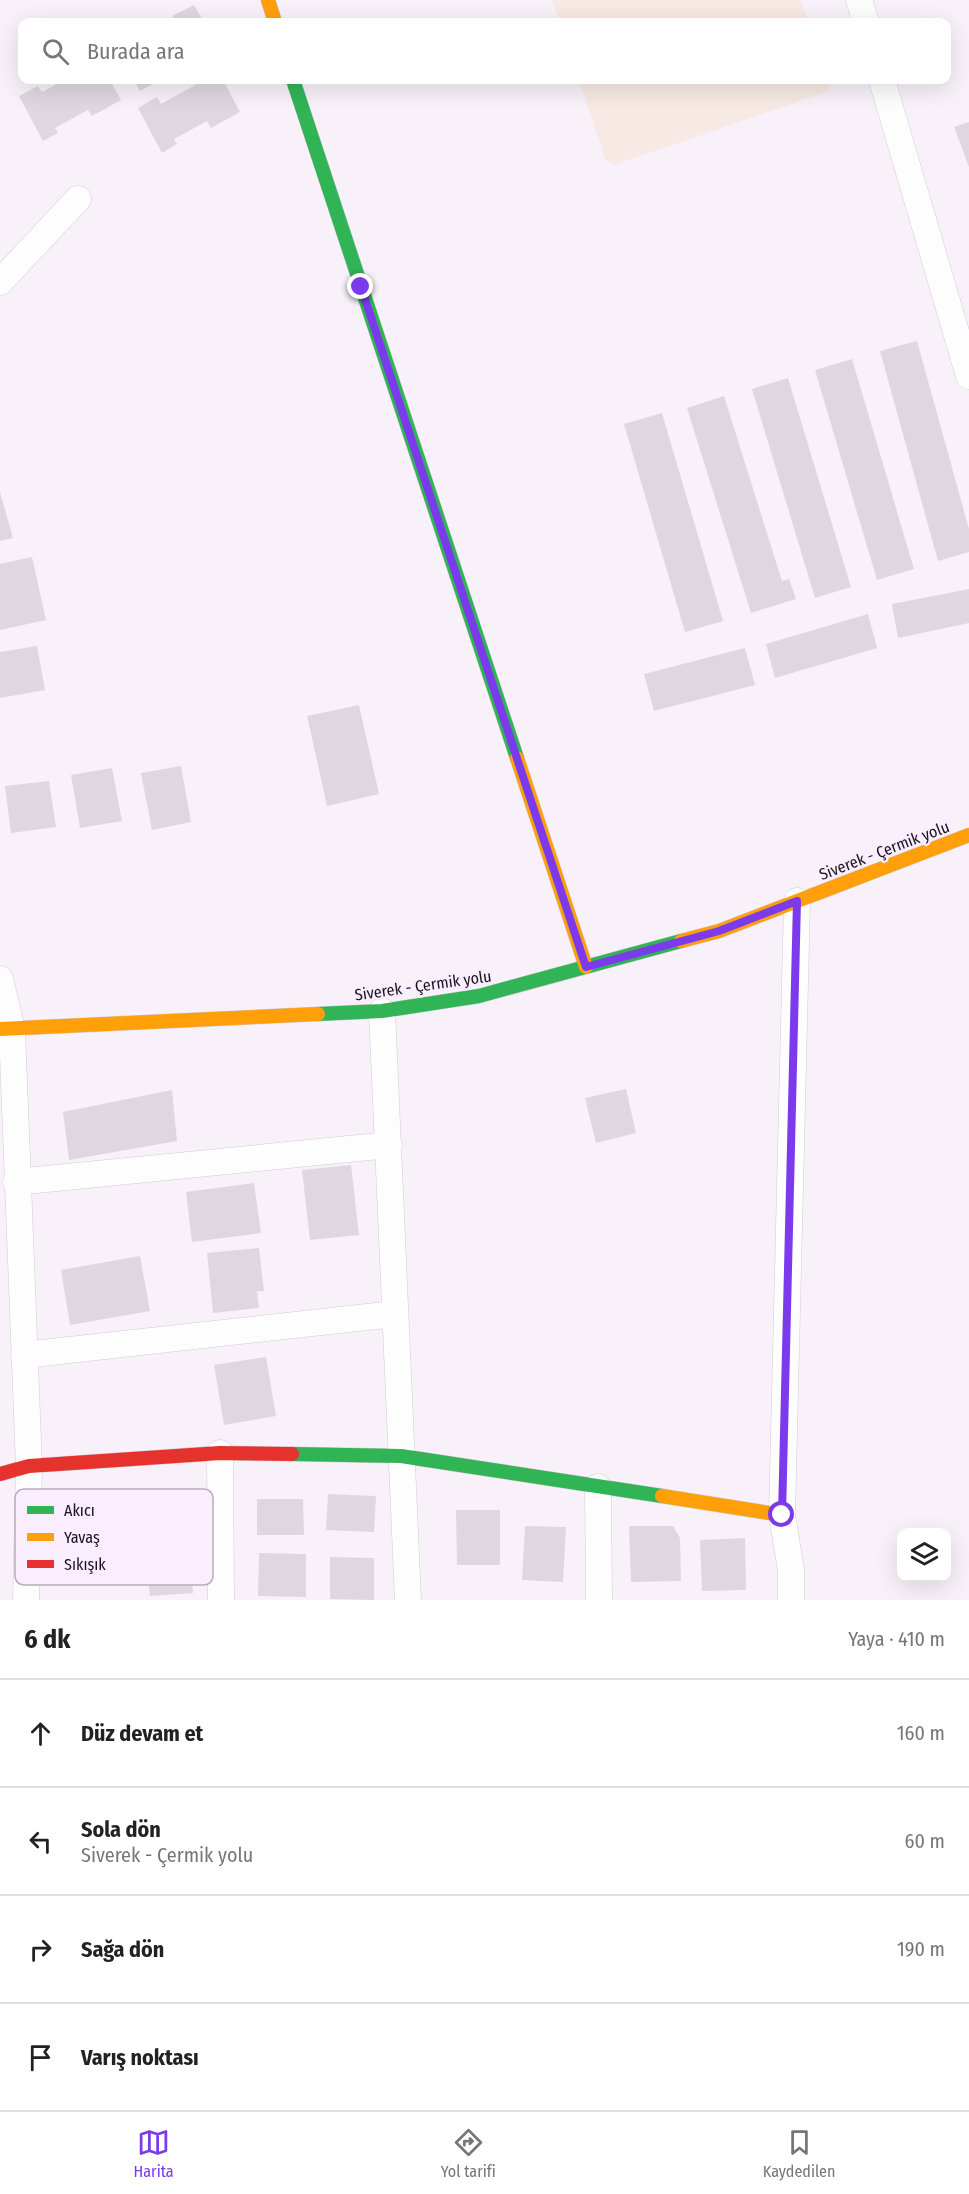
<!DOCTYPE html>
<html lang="tr">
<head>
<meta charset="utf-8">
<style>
	body { margin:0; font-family:"Fira Sans Condensed",sans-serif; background:#f2f2f2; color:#222 }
	.controls { position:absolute; right:18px; bottom:18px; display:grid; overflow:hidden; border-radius:12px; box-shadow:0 6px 24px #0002 }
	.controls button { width:54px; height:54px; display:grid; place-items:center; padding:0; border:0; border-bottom:2px solid #e0e0e0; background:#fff; color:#222; font:30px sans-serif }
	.stop { position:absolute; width:18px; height:18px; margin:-14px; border:4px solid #7c3aed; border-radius:50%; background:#fff }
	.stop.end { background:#7c3aed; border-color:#fff; box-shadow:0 2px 6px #0008 }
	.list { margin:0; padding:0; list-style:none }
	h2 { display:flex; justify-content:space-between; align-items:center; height:78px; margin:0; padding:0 24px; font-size:26px }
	h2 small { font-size:20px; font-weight:400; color:#767676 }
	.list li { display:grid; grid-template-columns:39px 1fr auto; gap:18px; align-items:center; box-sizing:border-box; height:108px; padding:0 24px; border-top:2px solid #e0e0e0 }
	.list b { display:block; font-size:22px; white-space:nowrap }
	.list p { margin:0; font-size:20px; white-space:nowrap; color:#767676 }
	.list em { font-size:20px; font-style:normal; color:#767676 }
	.icon { flex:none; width:33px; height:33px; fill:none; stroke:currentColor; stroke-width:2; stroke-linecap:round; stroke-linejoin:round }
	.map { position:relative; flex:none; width:969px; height:1600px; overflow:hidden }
	.search { position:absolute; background:#fff; box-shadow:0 6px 24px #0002; left:18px; right:18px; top:18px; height:66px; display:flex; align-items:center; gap:15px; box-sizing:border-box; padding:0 21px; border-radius:12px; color:#767676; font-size:22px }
	.sheet { height:510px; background:#fff }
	nav { display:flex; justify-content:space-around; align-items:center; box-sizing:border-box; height:84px; border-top:2px solid #e0e0e0; background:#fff; font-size:16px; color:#767676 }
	nav a { display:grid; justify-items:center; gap:3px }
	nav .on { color:#7c3aed }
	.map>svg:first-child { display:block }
</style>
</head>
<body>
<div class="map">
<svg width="969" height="1600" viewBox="0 0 969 1600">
	<rect width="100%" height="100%" fill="#f8f1fa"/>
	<path fill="#f7eae5" d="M552,0H800L809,22H560Z
		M579,80H830L828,91L615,165L606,161Z"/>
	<path fill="#ded7e0" d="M194,5L204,22H176L172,16Z
		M65,80H110L121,100L92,116L88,110L55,128L58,133L43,141L19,96L38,86L42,92Z
		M134,80H154L155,83L140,91Z
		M195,80H223L240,112L211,128L207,121L174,139L177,144L162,153L138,108L157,97L161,104L197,84Z
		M969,122V167L954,127Z
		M917,341L969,529V552L938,561L880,351Z
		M852,359L914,569L877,580L815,370Z
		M788,378L851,587L815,598L752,389Z
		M724,396L782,581L789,579L796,599L751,613L687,408Z
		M662,413L723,621L685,632L624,424Z
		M0,492L13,538L0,541Z
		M32,557L46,620L0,630V564Z
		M969,589V623L898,638L892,604Z
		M868,614L877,648L775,678L766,644Z
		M37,646L45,690L0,698V652Z
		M745,648L755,685L654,711L644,674Z
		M359,705L379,794L327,806L307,716Z
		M181,766L191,822L152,830L141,773Z
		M112,768L122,821L80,828L71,775Z
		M49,781L56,827L11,833L5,786Z
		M626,1089L636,1133L596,1143L585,1098Z
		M172,1090L177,1141L69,1160L63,1112Z
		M351,1165L359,1235L310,1240L302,1170Z
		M254,1183L261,1233L192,1242L186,1192Z
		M259,1248L264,1291H257L259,1308L213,1313L207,1253Z
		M140,1256L150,1311L70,1325L61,1270Z
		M266,1357L276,1416L224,1425L214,1365Z
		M328,1494L376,1496L374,1532L326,1530Z
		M257,1499H303L304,1535H257Z
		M456,1510H500V1565H457Z
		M525,1526L566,1527L563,1582L522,1580Z
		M629,1526H673L680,1538L681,1581L631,1582Z
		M745,1538L746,1590L702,1591L700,1540Z
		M190,1551L193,1593L150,1596L146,1555Z
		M259,1553L306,1554V1597L258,1596Z
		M330,1557L374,1558V1600L330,1599Z"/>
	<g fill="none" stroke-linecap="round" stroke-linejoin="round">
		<g stroke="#d2cbd4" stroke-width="27">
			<path id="street" d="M859,0L866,22
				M882,80L969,376
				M0,282L78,199
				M0,979L12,1030L29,1466L26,1600
				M382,1011L408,1600
				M16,1182L389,1145
				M24,1355L394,1314
				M220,1453L221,1600
				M598,1487L599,1600
				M791,1600V1570L782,1515L797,901"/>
		</g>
		<g stroke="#d2cbd4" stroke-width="15">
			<path id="fast" d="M293,80L517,758
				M318,1014L382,1011L479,996L681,941
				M292,1454L401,1456L662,1496"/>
		</g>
		<g stroke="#d2cbd4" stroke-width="15">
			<path id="slow" d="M268,0L275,22
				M517,758L586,967
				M681,941L719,931L969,835
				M0,1029L318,1014
				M662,1496L782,1515"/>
		</g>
		<g stroke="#d2cbd4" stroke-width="15">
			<path id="jam" d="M0,1474L29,1466L220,1453L292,1454"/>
		</g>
		<use href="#street" stroke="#fefdfe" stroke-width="26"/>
		<use href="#fast" stroke="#30b455" stroke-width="14"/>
		<use href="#slow" stroke="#ff9f0a" stroke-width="14"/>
		<use href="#jam" stroke="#e5322d" stroke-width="14"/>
	</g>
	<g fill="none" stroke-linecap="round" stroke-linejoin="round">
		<path stroke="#7c3aed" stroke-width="8" d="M361,287L586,967L719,931L797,901L782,1515"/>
	</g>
	<g text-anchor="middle" stroke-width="5" stroke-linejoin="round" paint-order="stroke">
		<g font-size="16" fill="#19131c" stroke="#f9edfe">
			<text transform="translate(884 850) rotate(-21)" y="6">Siverek - Çermik yolu</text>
			<text transform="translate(423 985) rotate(-8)" y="6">Siverek - Çermik yolu</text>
		</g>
	</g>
	<rect x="15" y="1489" width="198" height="96" rx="9" fill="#f9edfe" stroke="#b6acba" stroke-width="1.5"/>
	<rect x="27" y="1506" width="27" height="8" fill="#30b455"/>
	<rect x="27" y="1533" width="27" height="8" fill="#ff9f0a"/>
	<rect x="27" y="1560" width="27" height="8" fill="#e5322d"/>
	<g font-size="16" fill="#19131c">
		<text x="64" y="1516">Akıcı</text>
		<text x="64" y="1543">Yavaş</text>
		<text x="64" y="1570">Sıkışık</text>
	</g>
</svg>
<div class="controls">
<button><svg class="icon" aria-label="layers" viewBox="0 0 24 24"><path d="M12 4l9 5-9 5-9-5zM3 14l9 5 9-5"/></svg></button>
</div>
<div class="stop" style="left:782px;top:1515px"></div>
<div class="stop end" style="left:361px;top:287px"></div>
<div class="search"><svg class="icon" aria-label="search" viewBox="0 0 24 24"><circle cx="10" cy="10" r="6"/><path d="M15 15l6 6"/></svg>Burada ara</div>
</div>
<section class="sheet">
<h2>6 dk<small>Yaya · 410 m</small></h2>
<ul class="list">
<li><svg class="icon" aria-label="ahead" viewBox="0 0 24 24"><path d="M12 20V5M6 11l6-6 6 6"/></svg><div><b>Düz devam et</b></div><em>160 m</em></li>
<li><svg class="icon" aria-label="left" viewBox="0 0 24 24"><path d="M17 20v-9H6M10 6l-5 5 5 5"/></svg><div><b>Sola dön</b><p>Siverek - Çermik yolu</p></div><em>60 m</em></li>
<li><svg class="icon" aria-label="right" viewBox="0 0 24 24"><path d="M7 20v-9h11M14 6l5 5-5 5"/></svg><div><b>Sağa dön</b></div><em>190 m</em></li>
<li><svg class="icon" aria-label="arrive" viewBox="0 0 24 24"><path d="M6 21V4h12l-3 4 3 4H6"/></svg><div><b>Varış noktası</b></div></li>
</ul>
</section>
<nav>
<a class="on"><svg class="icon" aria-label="map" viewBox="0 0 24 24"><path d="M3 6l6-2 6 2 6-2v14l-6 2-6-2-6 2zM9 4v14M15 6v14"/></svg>Harita</a>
<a><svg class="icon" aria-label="directions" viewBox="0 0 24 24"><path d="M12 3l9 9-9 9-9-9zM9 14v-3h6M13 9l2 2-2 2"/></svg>Yol tarifi</a>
<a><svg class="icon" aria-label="saved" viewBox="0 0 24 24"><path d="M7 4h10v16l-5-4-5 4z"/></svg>Kaydedilen</a>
</nav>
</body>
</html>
